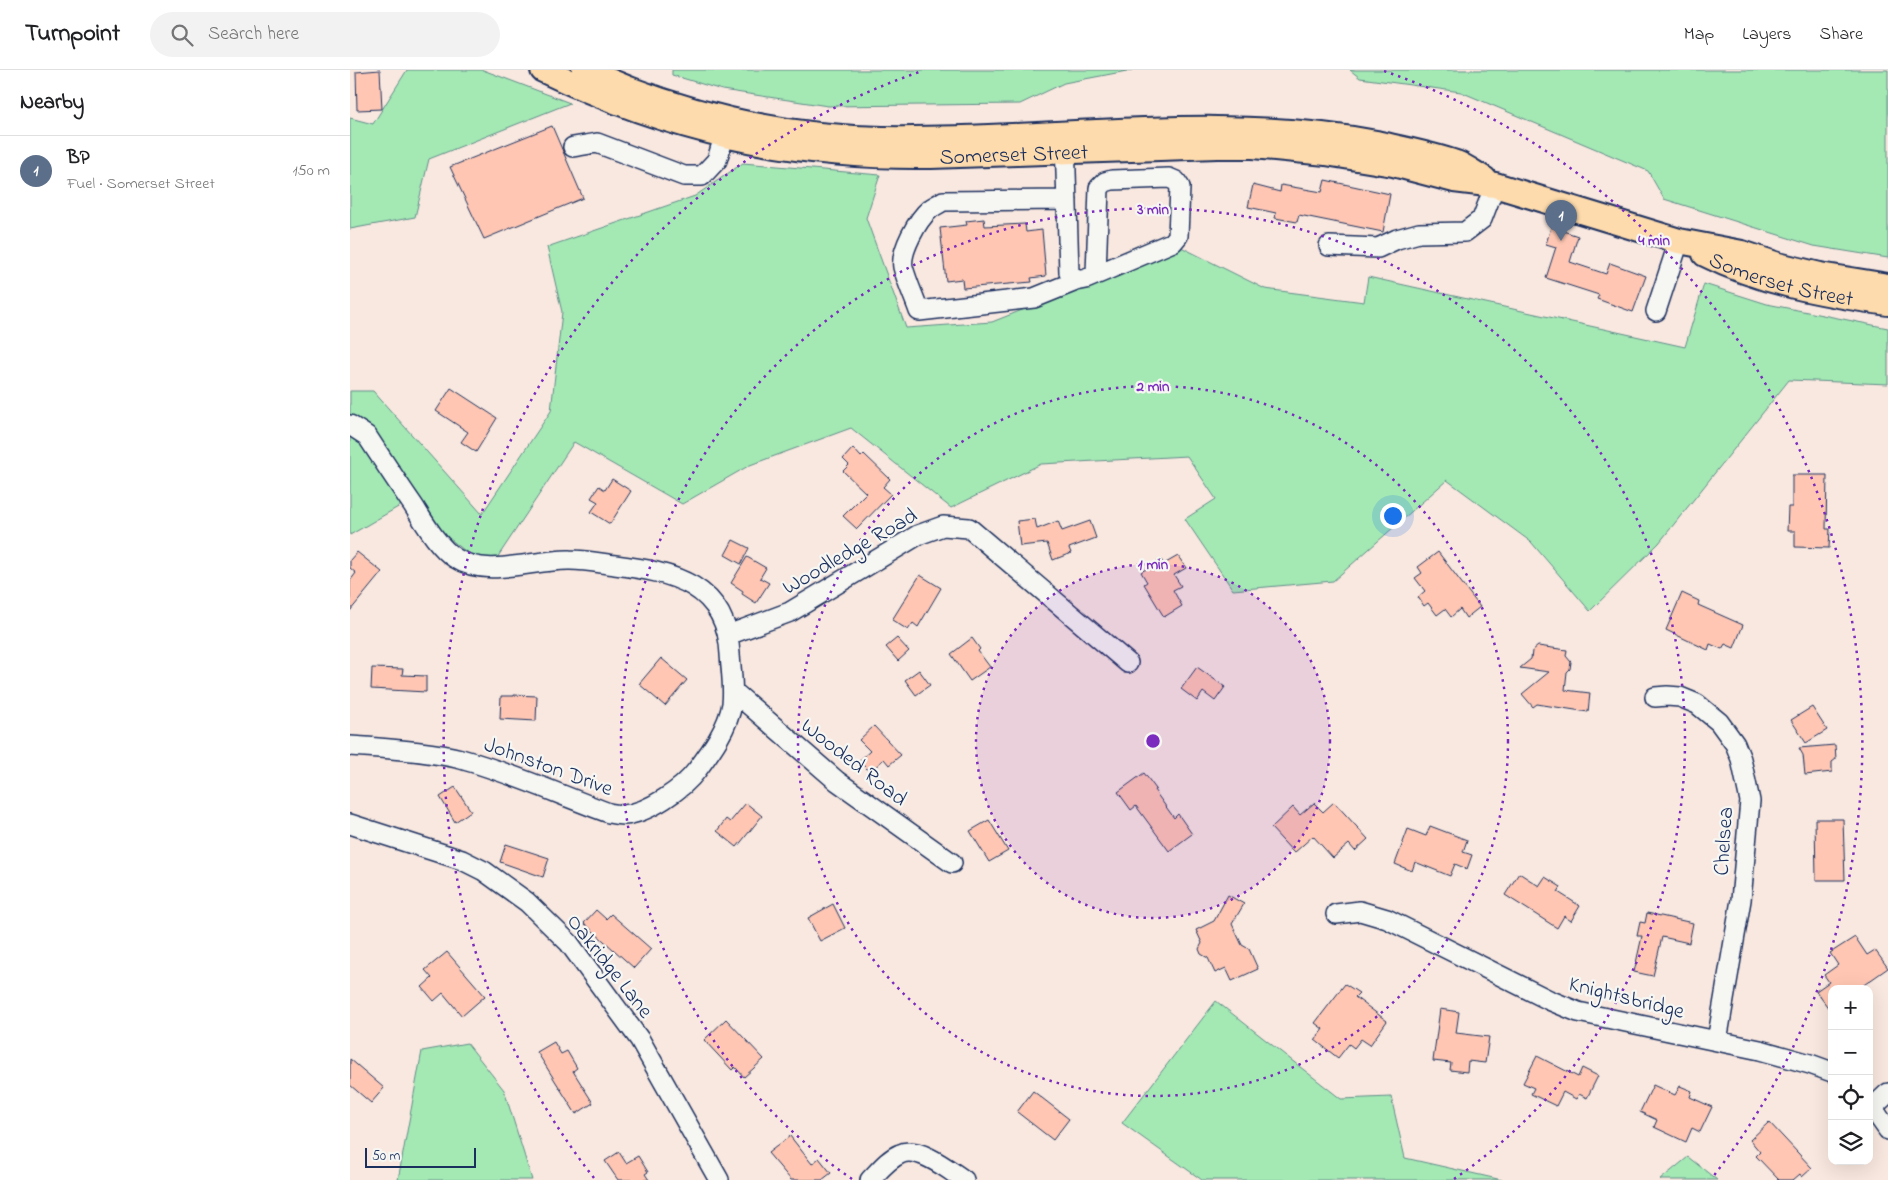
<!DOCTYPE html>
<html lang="en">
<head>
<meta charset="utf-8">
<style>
	body { margin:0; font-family:"Indie Flower",sans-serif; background:#f2f2f2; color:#202124 }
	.controls { position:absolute; right:15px; bottom:15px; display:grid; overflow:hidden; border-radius:10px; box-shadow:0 5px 20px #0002 }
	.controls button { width:45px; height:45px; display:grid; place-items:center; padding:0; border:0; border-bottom:1px solid #e0e0e0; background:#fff; color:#202124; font:25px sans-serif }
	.scale { position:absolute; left:15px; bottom:12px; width:111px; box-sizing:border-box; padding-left:5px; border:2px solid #1b2f5e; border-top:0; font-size:14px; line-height:18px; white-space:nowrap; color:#1b2f5e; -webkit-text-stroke:4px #f6f6f2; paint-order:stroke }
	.you { position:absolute; left:1042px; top:445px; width:18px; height:18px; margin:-12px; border:4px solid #fff; border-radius:50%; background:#1a73e8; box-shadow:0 0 0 8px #1a73e833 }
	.badge { display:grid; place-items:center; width:32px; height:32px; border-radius:50%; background:#d1495b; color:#fff; font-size:16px; font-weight:700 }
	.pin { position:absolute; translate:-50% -41px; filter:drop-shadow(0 1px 2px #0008) }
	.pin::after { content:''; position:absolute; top:26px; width:18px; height:15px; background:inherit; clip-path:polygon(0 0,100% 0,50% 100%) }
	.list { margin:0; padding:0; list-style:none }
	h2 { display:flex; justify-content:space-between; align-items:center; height:65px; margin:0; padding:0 20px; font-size:21px }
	h2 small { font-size:16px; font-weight:400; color:#757577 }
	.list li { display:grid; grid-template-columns:32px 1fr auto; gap:15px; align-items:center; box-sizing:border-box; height:70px; padding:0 20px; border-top:1px solid #e0e0e0 }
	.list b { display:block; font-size:19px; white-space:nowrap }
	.list p { margin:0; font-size:16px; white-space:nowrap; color:#757577 }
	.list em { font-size:16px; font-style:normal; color:#757577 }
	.icon { flex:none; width:28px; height:28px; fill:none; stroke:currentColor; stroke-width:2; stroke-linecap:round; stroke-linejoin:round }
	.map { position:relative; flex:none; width:1538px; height:1110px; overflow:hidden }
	header { display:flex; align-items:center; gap:30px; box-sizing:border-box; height:70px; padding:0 25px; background:#fff; border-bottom:1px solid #e0e0e0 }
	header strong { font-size:24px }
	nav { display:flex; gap:28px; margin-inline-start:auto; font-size:18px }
	.search { width:350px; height:45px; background:#f2f2f2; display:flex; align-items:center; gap:12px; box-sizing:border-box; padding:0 18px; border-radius:28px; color:#757577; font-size:19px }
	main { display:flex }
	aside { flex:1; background:#fff }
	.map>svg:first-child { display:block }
</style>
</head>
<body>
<header>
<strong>Turnpoint</strong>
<div class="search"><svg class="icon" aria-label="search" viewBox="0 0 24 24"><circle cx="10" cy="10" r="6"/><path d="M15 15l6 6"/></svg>Search here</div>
<nav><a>Map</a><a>Layers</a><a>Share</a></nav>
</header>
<main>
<aside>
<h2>Nearby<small></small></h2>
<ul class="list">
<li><span class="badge" style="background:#5c6f8a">1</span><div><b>BP</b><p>Fuel · Somerset Street</p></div><em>150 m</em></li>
</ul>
</aside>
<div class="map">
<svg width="1538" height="1110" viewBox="0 0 1538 1110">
	<rect width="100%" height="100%" fill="#f9e8df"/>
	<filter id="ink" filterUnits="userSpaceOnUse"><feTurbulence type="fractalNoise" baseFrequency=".02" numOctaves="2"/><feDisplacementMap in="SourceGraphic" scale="10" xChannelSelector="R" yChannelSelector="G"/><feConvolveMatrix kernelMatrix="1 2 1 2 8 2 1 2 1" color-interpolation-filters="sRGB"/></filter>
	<g filter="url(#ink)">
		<path fill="#a4e9b4" stroke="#608c89" d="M57,0H133L220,33L79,89L65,147L0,159V48L23,54Z
			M322,0H782L714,13L670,34L478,36L372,20L322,5Z
			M1000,0H1538V188L1464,176L1314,129L1298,101L1111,22L1010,8Z
			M393,93L530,105L516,148L556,258L642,252L831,177L915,219L1014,232L1018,207L1335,277L1354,214L1417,234L1538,258V314L1439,310L1309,473L1240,541L1181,472L1097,410L983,511L883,520L835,449L866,429L837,386L691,394L601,438L501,358L400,395L332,434L224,372L139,500L55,433L0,465V321H23L132,444L201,341L212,242L197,177L345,126Z
			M866,931L991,1029L1041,1027L1055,1088L1152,1110H852L772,1053Z
			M117,973L154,1020L182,1110H48L72,981Z
			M1338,1087L1367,1110H1310Z"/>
		<path fill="#ffc7b3" stroke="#1b2f5e" d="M30,0L32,39L7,40L6,2Z
			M202,56L233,128L134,169L100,97Z
			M975,110L1040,124L1033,162L949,145L947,152L925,148L926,143L898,137L903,115L930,122L931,115L972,122Z
			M634,149L635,156L675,154L676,162L692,160L696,206L681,208L682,212L613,218L612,209L596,211L590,158L617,155L616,151Z
			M1201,157L1228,166L1220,192L1256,204L1260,193L1296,206L1283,242L1247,229L1249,225L1196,208L1206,177L1196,174Z
			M101,318L147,348L126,382L111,372L118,362L86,341Z
			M503,378L511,387L514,384L540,409L533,417L541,424L507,459L493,446L516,423L493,401L499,395L493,389Z
			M1442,405H1477L1476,459H1480L1479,478L1445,477V461H1437L1438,437H1442Z
			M262,409L281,421L260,454L241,442L248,432L241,428L249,416L255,420Z
			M685,449L687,459L708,451L712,461L740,451L746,468L719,478L721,483L703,490L697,473L670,476L667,451Z
			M383,470L399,478L391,494L375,485Z
			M7,482L32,502L0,541V511L6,503L0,498V490Z
			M1088,482L1130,537L1116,548L1110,539L1101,547L1095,539L1087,545L1078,533L1074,536L1068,527L1075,521L1065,508L1072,503L1068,497Z
			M828,486L836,498L824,505L831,516L823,520L832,536L814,547L794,514L797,512L791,502L811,490L814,494Z
			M397,487L416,498L410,508L419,513L406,533L392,524L393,521L381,513Z
			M570,505L591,518L568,557L563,553L558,560L542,550Z
			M1332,523L1349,531L1348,535L1393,555L1384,578L1375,574L1372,579L1360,574L1358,580L1316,560Z
			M547,568L559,581L548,591L536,577Z
			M622,568L630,579L628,581L640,597L620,611L601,584Z
			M1188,576L1217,580L1216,586L1221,592L1220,599L1217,602L1215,620L1240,623L1238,642L1187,634L1183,637L1172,624L1199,602L1170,598L1181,589L1182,581Z
			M311,588L337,610L315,636L289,614Z
			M847,597L875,617L865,631L853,622L847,631L831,619Z
			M22,598L53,599L52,605L76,606V622L21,619Z
			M569,600L580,615L566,625L555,610Z
			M164,625L187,626L186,651L150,649L151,626H164Z
			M1462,637L1477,660L1456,673L1441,650Z
			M524,656L551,685L539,695L534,689L520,702L509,691L520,681L509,670Z
			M1485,675L1486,689L1482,692V702L1455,705L1453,685L1449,678Z
			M794,703L806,719L804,720L824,748L828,744L842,764L819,781L786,736L781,740L768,722Z
			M105,717L121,741L105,752L90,727Z
			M984,732L1018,769L1005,781L999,774L983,788L963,766L944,783L921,758L943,737L950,745L964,733L973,742Z
			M396,733L412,746L387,777L367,761L376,749L380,752Z
			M1465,749H1493L1495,810H1466Z
			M639,750L658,781L639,792L620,761Z
			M1080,756L1117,770L1113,782L1122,785L1117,799L1105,794L1100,806L1065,792L1062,801L1045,794L1058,759L1076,766Z
			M156,774L199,788L193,807L150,792Z
			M1169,803L1189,816L1195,807L1211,817L1208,822L1230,836L1221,851L1214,846L1207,858L1155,825Z
			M878,825L894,834L882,854L892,875L899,879L908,899L882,911L876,898L865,903L858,888L851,884L849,879L852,873L846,860L864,851Z
			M483,834L495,858L470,871L458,848Z
			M246,840L256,849L261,844L301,879L284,898L234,853Z
			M1297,843L1343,853L1339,873L1312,867L1303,906L1284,902L1292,866H1287L1290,852L1295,853Z
			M1505,867L1517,885L1525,880L1538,898L1508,919H1484L1482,916V943L1466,921L1479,912L1474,905L1488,895L1480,883Z
			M97,882L135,926L112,946L93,923L84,931L72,917L82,908L75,900Z
			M995,914L1009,923L1005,927L1037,951L1020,975L1011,969L1004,978L999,974L988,988L965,970L973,959L965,953Z
			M1090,939L1109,942L1106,963L1139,967L1135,993L1118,991L1117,1002L1100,1000L1101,993L1083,991Z
			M376,949L414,989L394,1007L385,997L382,1000L354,970Z
			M204,972L211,984L217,981L227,998L223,1001L243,1033L226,1044L187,982Z
			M1187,986L1228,1007L1232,998L1248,1006L1237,1028L1229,1024L1226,1029L1213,1022L1206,1036L1181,1024L1184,1018L1173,1013Z
			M0,989L34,1018L21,1033L0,1015Z
			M1303,1015L1325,1025L1330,1016L1342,1021L1340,1027L1362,1037L1350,1062L1342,1058L1336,1072L1304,1057L1307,1050L1290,1042Z
			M683,1021L719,1049L703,1070L667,1042Z
			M1419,1052L1462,1098L1452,1107L1450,1104L1443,1110H1429L1406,1086L1410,1082L1400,1070Z
			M440,1066L462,1094L469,1088L481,1103L472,1110H441L418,1083Z
			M269,1082L276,1093L288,1086L298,1102L295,1104L299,1110H268L255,1091Z"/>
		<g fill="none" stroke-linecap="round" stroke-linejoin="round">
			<g stroke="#1b2f5e" stroke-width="22">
				<path id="minor" d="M715,68L719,203L726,211L736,209L823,172L828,166L830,117L826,111L819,108L762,110L755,112L749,118L746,204
					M223,77L247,73L334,106H352L367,90L378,53
					M717,130L593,131C589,134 584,136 580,139C568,149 550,181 553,197C557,212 564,227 569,241L684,228L726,211
					M979,176L1028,178L1047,169L1069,163L1115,162L1132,149L1145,115
					M1306,241L1329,171
					M0,355L17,366C32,389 47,412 63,435C74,452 88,477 105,488C137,509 184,489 220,490C235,490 250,493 265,495C323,502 377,515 380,584C381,601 384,617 382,634C378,658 361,681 347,700C333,719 298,743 274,745C270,745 264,744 259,743C210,725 162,703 111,689C80,681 33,678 0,676
					M378,565L440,542L568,465L593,456L619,458L778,593
					M383,621L487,711L602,793
					M1305,627L1317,626L1330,627L1347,634L1369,652L1385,674L1391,689L1400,731L1391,830L1367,971
					M0,754L112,790L134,801L177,832L219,873L290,970L369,1110
					M986,844L1010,841L1037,849L1199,930L1228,942L1410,980L1460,994L1482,1002
					M1519,1033L1538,1060
					M1523,1037L1538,1023
					M520,1110C529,1101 538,1089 550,1084C568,1075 599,1100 614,1110"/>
			</g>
			<g stroke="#1b2f5e" stroke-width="28">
				<g id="major">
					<path id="s1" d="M193,0C320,61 440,88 581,86L867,76H903L976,83L1043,94L1104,110L1145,115L1329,171L1392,183L1428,195L1470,205L1538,216"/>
					<path d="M234,0C327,43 430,67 533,69C697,72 863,42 1026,73C1053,79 1080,84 1106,93C1116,97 1125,104 1134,109"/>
					<path id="s2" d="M1355,184C1412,213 1475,224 1538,233"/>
				</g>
			</g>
			<use href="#minor" stroke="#f6f6f2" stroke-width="19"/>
			<use href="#major" stroke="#fedbac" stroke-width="24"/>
		</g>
	</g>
	<circle cx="803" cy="671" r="177" fill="#7b2cbf" fill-opacity=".12"/>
	<g fill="none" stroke="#7b2cbf" stroke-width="2.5" stroke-dasharray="2.5 5">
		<circle cx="803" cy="671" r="177"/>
		<circle cx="803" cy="671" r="355"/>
		<path d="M502 1109A532 532 0 1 1 1104 1109"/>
		<path d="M244 1108A709 709 0 0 1 572 1M1034 1A709 709 0 0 1 1362 1108"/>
	</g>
	<g text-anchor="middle" stroke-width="4.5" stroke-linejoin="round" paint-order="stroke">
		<g font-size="22" fill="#1b2f5e" stroke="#f6f6f2">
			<text dy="8" stroke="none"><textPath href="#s1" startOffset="484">Somerset Street</textPath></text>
			<text dy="8" stroke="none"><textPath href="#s2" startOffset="81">Somerset Street</textPath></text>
			<text transform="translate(499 480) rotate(-30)" y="8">Woodledge Road</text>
			<text transform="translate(505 691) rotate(38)" y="8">Wooded Road</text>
			<text transform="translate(199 695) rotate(20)" y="8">Johnston Drive</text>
			<text transform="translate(1372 771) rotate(-86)" y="8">Chelsea</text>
			<text transform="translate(261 895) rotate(52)" y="8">Oakridge Lane</text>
			<text transform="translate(1277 926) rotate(14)" y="8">Knightsbridge</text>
		</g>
	</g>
	<circle cx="803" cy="671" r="8" fill="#7b2cbf" stroke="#f6f6f2" stroke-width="2.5"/>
	<g font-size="15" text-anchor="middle" font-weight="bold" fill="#7b2cbf" stroke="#f6f6f2" stroke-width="4.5" stroke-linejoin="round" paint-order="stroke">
		<text x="803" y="144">3 min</text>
		<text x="1304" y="175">4 min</text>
		<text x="803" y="321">2 min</text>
		<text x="803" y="499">1 min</text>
	</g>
</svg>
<div class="controls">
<button>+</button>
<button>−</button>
<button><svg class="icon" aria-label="locate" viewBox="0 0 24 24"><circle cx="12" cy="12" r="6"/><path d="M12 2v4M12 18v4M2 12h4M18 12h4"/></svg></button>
<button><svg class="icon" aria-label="layers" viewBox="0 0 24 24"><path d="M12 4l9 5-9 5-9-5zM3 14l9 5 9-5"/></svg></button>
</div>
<div class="scale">50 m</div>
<div class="you"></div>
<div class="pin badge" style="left:1211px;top:171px;background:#5c6f8a">1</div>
</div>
</main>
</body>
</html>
